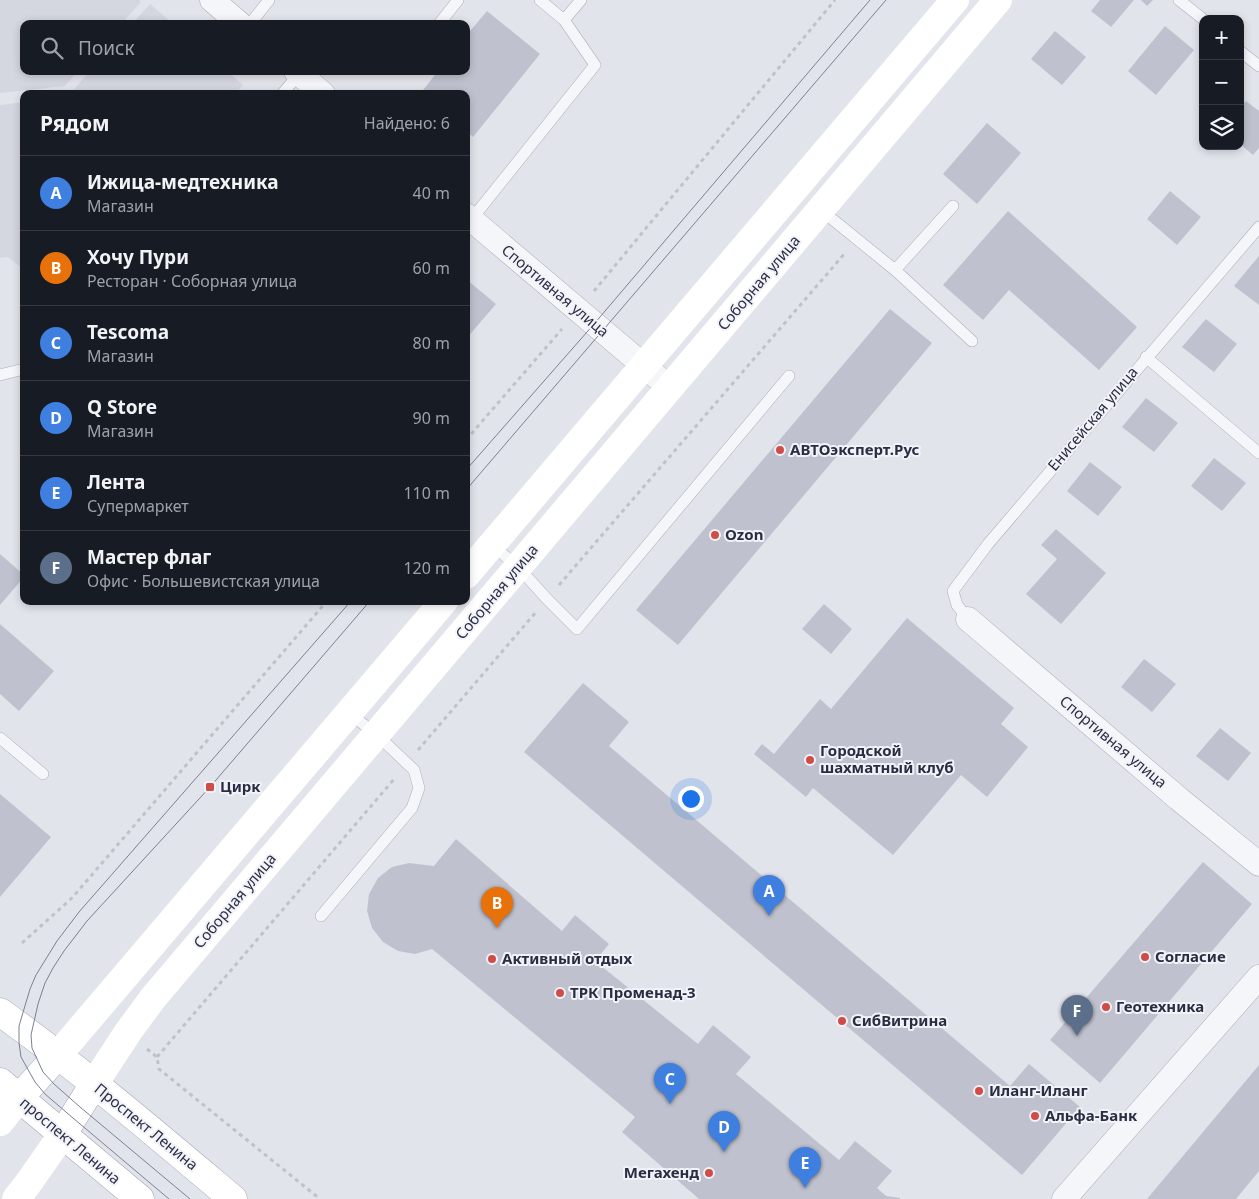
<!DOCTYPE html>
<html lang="ru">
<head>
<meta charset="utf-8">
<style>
	body { margin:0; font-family:"Noto Sans",sans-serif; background:#20242c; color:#f1f3f6 }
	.controls { position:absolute; right:15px; top:15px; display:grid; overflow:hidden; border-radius:10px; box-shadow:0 2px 8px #0003 }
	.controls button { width:45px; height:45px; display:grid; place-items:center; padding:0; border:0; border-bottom:1px solid #363941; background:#171b24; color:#f1f3f6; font:25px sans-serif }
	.you { position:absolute; left:690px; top:798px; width:18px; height:18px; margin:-12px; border:4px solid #fff; border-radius:50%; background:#1a73e8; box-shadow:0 0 0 8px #1a73e833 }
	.badge { display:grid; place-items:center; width:32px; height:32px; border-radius:50%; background:#0f766e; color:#fff; font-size:16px; font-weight:700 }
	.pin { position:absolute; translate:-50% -41px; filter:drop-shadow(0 1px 2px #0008) }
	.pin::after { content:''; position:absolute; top:26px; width:18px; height:15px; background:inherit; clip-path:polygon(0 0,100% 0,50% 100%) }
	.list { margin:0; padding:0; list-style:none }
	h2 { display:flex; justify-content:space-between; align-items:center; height:65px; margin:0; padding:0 20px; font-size:21px }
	h2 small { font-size:16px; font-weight:400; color:#9ea1a6 }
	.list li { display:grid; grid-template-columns:32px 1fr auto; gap:15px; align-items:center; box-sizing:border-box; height:75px; padding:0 20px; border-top:1px solid #363941 }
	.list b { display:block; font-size:19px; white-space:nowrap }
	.list p { margin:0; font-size:16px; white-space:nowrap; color:#9ea1a6 }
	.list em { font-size:16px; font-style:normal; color:#9ea1a6 }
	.icon { flex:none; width:28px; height:28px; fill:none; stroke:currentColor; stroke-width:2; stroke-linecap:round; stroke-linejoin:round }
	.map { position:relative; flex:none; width:1259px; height:1199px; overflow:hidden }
	.search { position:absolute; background:#171b24; box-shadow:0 2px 8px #0003; left:20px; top:20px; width:450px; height:55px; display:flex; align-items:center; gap:12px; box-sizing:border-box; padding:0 18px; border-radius:10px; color:#9ea1a6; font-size:19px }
	.panel { position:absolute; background:#171b24; box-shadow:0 2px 8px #0003; left:20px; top:90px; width:450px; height:515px; border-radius:10px }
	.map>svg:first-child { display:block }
</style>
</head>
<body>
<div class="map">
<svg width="1259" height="1199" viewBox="0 0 1259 1199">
	<rect width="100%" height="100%" fill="#e2e4eb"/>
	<path fill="#d4d6e0" d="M0,0H139L141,2L121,24H24V71H78L65,86L0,93Z
		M150,4L173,24H132Z
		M90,71H227L243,85L235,94H70Z
		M24,102V270L8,257L0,258V105Z"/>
	<path fill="#bfc2ce" d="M1100,0H1134L1111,27L1091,11Z
		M1141,0H1153L1147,6Z
		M487,11L540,54L473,137L466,131V94H420L438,71H466V36Z
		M1165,26L1194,50L1156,95L1128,71Z
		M1055,31L1086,57L1062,85L1031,59Z
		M1246,101L1259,111V148L1253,155L1240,144V108Z
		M987,123L1021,153L977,204L943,174Z
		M1170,191L1201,217L1177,245L1147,219Z
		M1008,211L1137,327L1099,370L1009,290L983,320L943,285Z
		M1259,256V305L1234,286Z
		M466,279L496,304L466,339Z
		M890,309L932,343L678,645L636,610Z
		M1206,319L1237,344L1214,372L1182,347Z
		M1146,398L1178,423L1154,452L1122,427Z
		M1214,458L1246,483L1222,511L1191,486Z
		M1090,462L1122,487L1098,516L1067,491Z
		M1056,529L1106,573L1061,624L1026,594L1057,559L1041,545Z
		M0,554L24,575V577L0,605Z
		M824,604L852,629L831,654L802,629Z
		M907,618L1014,708L1001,724L1028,747L987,797L961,775L893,855L813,788L806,797L754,754L762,744L774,754L820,699L831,709Z
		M0,624L54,671L19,711L0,694Z
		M1144,659L1176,684L1152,712L1121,687Z
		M583,683L629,722L609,746L1010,1086L1029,1064L1080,1107L1022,1175L524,752Z
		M1220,728L1251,753L1228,781L1196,756Z
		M0,794L51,837L0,897Z
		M456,839L562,931L575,915L609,944L595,961L698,1044L713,1025L751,1057L736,1074L839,1160L855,1141L892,1171L877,1188L886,1196L900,1198V1199H699L622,1132L635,1117L432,949L415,954L398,951L383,942L372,928L367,911L369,894L378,878L392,867L409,863L434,866Z
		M1203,862L1252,904L1100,1083L1050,1040Z
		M1259,1065V1171L1236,1199H1147Z"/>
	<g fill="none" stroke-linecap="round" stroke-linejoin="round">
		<g stroke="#abadb9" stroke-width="12">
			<path id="lane" d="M1179,0L1203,19
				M564,20L581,0
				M250,24L269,0
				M439,24L458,0
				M1240,51L1259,66
				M282,94L299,74
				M821,210L895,270L972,341
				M471,220L595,65L564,20L540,0
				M895,270L953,206
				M1146,357L1259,453
				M0,375L24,369
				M492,545L518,567L547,599L577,629L789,376
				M968,619L957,605L953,591L988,544L1259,227
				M0,738L43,774
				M321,916L412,808L419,788L414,770L376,734L349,713"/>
		</g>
		<g stroke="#abadb9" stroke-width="25">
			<path id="street" d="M212,0L240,24
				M296,71L323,94
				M466,215L670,388
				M968,619L1179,799L1259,864
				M1064,1199L1259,977"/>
		</g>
		<g stroke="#a1a6b7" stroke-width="29">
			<path id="primary" d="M0,1012C81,1070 157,1135 233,1199
				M0,1082L140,1199
				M19,1098L58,1055
				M62,1135L94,1084"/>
		</g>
		<path stroke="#c0c2ca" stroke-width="3" stroke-dasharray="4 4" stroke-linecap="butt" d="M594,291L835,0
			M466,440L562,329
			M559,585L846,252
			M418,750L536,612
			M22,943L72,898L327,601
			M147,1049L157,1057L159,1069L320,1199
			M157,1057L395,778"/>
		<use href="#lane" stroke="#f5f6f9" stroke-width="11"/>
		<use href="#street" stroke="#f5f6f9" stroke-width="24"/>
		<path stroke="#fff" stroke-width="28" d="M466,575L955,0
			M58,1055L444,601
			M94,1084L128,1032L153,998L998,0
			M0,1122L19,1098
			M16,1199L27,1185L62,1135"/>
		<use href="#primary" stroke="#fff" stroke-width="28"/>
		<path stroke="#7b8094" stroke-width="1" d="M466,470L594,324L870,0
			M466,490L886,0
			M169,1199L73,1118L45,1094L35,1082L21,1057L19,1043V1026L30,989L36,975L57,941L79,912L351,601
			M190,1199L80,1107L54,1084L43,1072L32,1048L31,1035L38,1004L45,983L53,968L64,951L87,921L210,787L370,601"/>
	</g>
	<g fill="#d04d47" stroke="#f2f3f8" stroke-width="2">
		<circle cx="780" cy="450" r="5"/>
		<circle cx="715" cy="535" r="5"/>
		<circle cx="810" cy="760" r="5"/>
		<rect x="205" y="782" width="10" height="10" rx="2.5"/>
		<circle cx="1145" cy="957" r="5"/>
		<circle cx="492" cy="959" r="5"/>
		<circle cx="560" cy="993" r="5"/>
		<circle cx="1106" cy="1007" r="5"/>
		<circle cx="842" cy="1021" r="5"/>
		<circle cx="979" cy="1091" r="5"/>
		<circle cx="1035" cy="1116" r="5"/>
		<circle cx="709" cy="1173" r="5"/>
	</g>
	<g text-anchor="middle" stroke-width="4" stroke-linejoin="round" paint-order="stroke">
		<g font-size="15" fill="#2a2e43" stroke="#f2f3f8">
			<text transform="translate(759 283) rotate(-50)" y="5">Соборная улица</text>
			<text transform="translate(555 291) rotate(40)" y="5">Спортивная улица</text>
			<text transform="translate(1093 419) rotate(-50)" y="5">Енисейская улица</text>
			<text transform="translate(497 592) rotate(-50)" y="5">Соборная улица</text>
			<text transform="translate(1113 742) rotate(40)" y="5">Спортивная улица</text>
			<text transform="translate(235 901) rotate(-50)" y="5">Соборная улица</text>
			<text transform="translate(146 1127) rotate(39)" y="5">Проспект Ленина</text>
			<text transform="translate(70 1141) rotate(40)" y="5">проспект Ленина</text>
		</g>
		<g font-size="15" font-weight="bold" fill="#2a2e43" stroke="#f2f3f8" text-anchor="start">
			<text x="790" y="455">АВТОэксперт.Рус</text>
			<text x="725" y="540">Ozon</text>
			<text x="820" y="756">Городской<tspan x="820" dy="17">шахматный клуб</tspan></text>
			<text x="220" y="792">Цирк</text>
			<text x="1155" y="962">Согласие</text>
			<text x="502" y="964">Активный отдых</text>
			<text x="570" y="998">ТРК Променад-3</text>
			<text x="1116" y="1012">Геотехника</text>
			<text x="852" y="1026">СибВитрина</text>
			<text x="989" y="1096">Иланг-Иланг</text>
			<text x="1045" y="1121">Альфа-Банк</text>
			<text x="699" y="1178" text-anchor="end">Мегахенд</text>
		</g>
	</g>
</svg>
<div class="controls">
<button>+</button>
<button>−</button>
<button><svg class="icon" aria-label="layers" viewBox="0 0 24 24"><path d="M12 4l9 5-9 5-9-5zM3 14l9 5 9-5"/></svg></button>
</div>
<div class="you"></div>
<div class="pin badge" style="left:769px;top:916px;background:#3f7fe0">A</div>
<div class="pin badge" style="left:497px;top:928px;background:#e8710a">B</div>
<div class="pin badge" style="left:670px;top:1104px;background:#3f7fe0">C</div>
<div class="pin badge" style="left:724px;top:1152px;background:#3f7fe0">D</div>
<div class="pin badge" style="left:805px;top:1188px;background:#3f7fe0">E</div>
<div class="pin badge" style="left:1077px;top:1036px;background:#5c6f8a">F</div>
<div class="search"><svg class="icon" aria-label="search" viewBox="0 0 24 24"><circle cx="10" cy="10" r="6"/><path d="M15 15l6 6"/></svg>Поиск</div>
<section class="panel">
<h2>Рядом<small>Найдено: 6</small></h2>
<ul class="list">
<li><span class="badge" style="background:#3f7fe0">A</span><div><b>Ижица-медтехника</b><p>Магазин</p></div><em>40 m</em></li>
<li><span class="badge" style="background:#e8710a">B</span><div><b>Хочу Пури</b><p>Ресторан · Соборная улица</p></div><em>60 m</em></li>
<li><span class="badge" style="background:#3f7fe0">C</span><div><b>Tescoma</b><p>Магазин</p></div><em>80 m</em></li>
<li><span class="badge" style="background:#3f7fe0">D</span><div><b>Q Store</b><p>Магазин</p></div><em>90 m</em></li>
<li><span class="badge" style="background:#3f7fe0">E</span><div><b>Лента</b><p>Супермаркет</p></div><em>110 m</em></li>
<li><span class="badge" style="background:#5c6f8a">F</span><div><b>Мастер флаг</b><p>Офис · Большевистская улица</p></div><em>120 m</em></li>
</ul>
</section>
</div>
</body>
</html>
